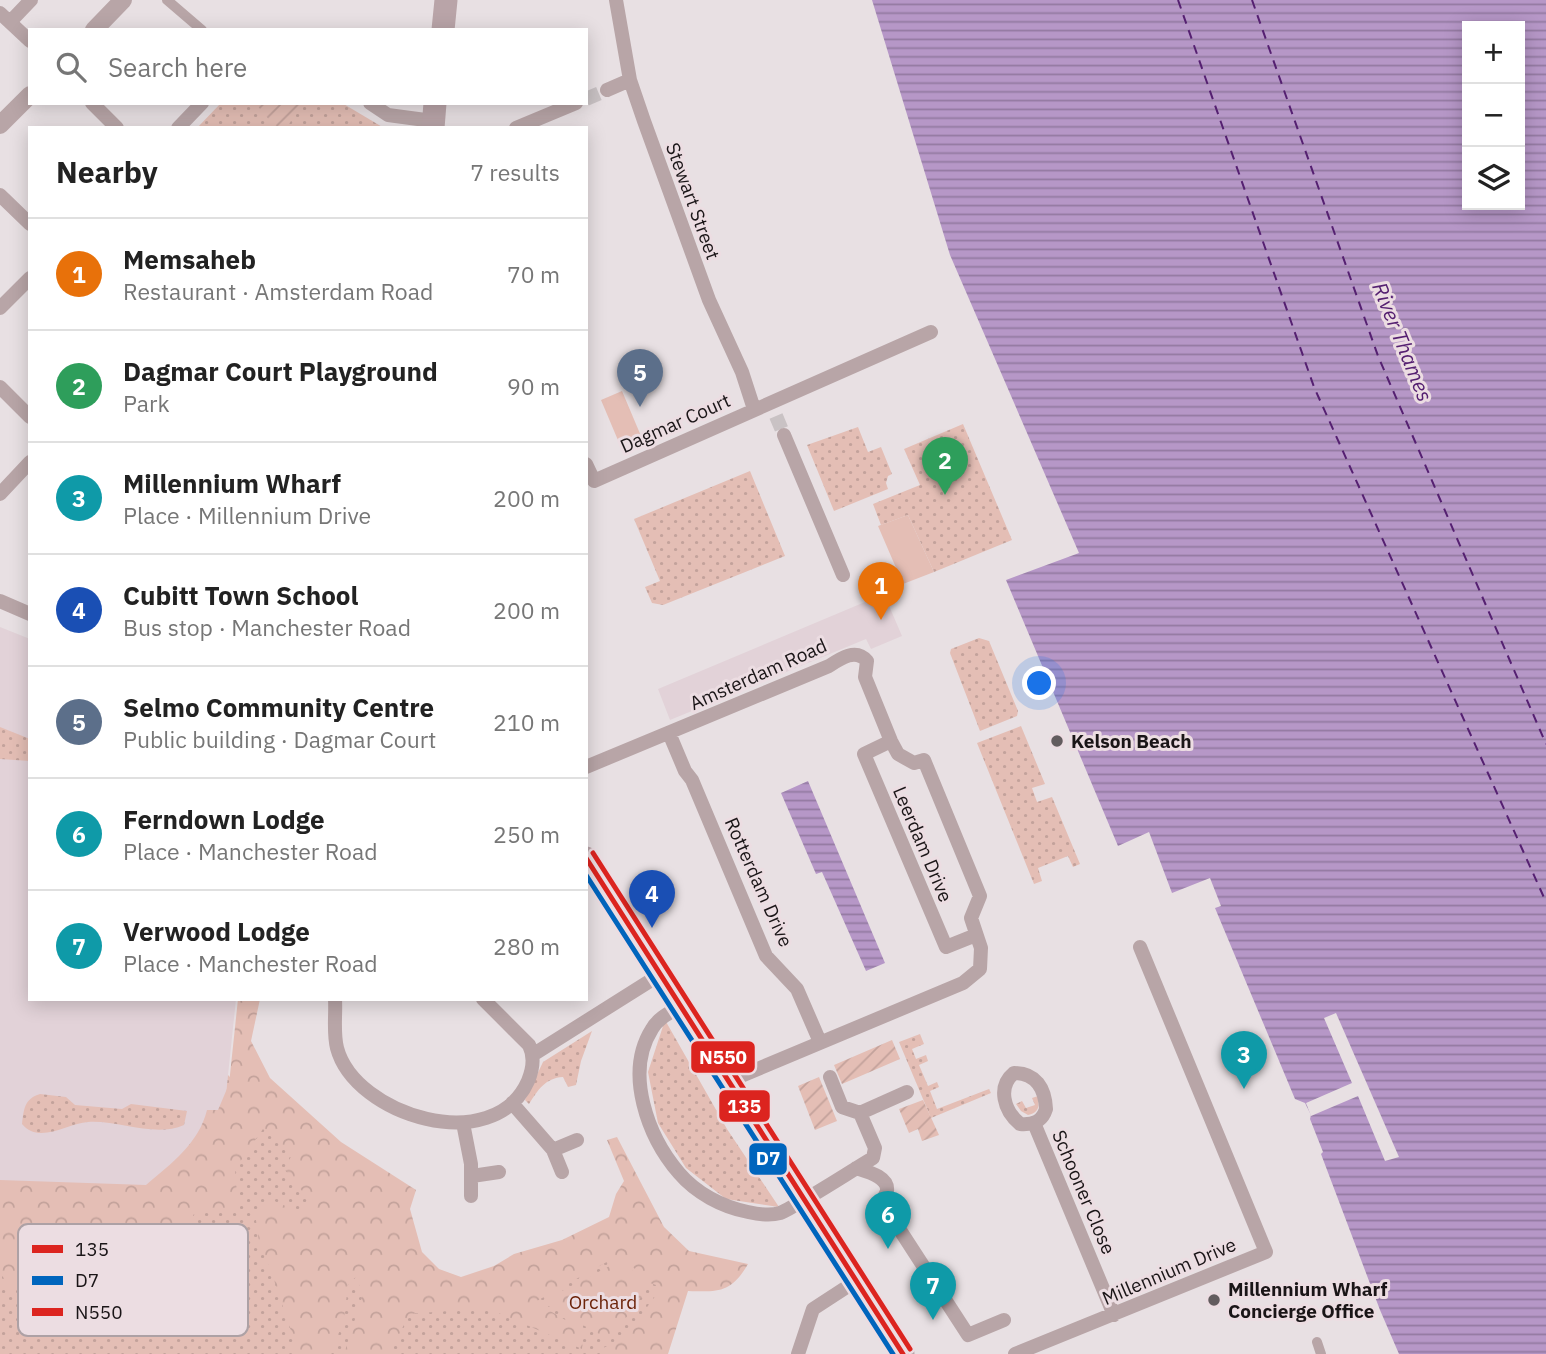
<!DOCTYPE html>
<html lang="en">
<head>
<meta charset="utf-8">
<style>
	body { margin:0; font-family:"IBM Plex Sans",sans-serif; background:#f2f2f2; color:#222 }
	.controls { position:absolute; right:21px; top:21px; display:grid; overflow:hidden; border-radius:0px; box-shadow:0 4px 18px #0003 }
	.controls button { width:63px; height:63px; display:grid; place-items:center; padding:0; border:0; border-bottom:2px solid #e0e0e0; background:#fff; color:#222; font:35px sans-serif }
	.you { position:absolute; left:1040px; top:684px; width:24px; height:24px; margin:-18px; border:5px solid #fff; border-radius:50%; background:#1a73e8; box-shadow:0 0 0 10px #1a73e833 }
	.badge { display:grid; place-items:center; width:46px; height:46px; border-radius:50%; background:#625c5e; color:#fff; font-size:23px; font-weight:700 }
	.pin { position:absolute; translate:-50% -58px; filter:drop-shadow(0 2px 4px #0008) }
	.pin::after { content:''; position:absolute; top:37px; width:24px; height:21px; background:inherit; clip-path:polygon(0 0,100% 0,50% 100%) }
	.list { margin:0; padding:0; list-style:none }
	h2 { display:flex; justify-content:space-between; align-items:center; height:91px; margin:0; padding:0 28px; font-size:30px }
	h2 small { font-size:23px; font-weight:400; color:#767676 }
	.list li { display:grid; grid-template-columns:46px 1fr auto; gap:21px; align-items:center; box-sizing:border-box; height:112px; padding:0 28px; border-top:2px solid #e0e0e0 }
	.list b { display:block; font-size:26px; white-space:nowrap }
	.list p { margin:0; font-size:23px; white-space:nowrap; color:#767676 }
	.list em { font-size:23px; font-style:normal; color:#767676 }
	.icon { flex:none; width:38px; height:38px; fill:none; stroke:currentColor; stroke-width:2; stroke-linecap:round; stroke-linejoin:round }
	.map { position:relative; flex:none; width:1546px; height:1354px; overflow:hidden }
	.search { position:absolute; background:#fff; box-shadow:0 4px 18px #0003; left:28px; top:28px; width:560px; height:77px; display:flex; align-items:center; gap:18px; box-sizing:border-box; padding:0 24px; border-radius:0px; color:#767676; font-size:26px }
	.panel { position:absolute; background:#fff; box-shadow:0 4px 18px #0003; left:28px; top:126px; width:560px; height:875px; border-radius:0px }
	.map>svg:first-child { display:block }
</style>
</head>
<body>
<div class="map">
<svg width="1546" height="1354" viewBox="0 0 1546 1354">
	<defs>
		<pattern id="grass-dots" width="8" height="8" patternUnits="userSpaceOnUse" patternTransform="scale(1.75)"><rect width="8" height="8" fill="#e4beb5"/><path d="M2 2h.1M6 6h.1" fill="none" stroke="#c3a29b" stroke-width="1.8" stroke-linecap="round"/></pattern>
		<pattern id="forest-crowns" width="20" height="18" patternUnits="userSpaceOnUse" patternTransform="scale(1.75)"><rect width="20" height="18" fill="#e4beb5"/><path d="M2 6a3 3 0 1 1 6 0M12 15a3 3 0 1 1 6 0" fill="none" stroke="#c3a29b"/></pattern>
		<pattern id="garden-furrows" width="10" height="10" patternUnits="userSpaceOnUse" patternTransform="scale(1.75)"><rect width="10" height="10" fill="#e4beb5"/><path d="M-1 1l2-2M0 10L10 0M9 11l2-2" fill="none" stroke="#c3a29b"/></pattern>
		<pattern id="water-rules" width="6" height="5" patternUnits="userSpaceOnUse" patternTransform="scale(1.75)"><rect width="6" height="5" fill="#b697c7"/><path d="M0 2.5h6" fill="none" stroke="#937aa1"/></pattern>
	</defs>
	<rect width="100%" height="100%" fill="#e8e0e3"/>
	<path fill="#e2d2d8" d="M884,594L902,636L871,649L866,639L670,720L658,689Z
		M0,627L30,639V999H236L223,1123L141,1206L0,1194Z"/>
	<path fill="url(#grass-dots)" d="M221,103H342L384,128H197Z
		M963,424L1012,540L934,572L908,515L881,525L873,504L920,485L904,449Z
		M858,427L868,452L881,447L892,474L888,476L886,483L888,489L834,511L807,445Z
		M750,471L785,556L663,605L652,603L645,587L660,581L634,519Z
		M979,638L989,641L1018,711L1017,716L980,731L950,653L951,649Z
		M1021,726L1045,784L1032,788L1037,802L1052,797L1080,864L1073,867L1068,856L1038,868L1042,881L1034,884L977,743Z
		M0,727L30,739V761L0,759Z
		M665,1020L727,1129L779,1207L726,1199L686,1168L658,1123L648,1072Z
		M592,1031L581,1061L576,1085L568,1087L563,1077C545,1078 538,1090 529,1104L525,1100L543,1062Z
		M920,1034L924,1044L912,1049L916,1059L926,1055L928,1061L919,1065L928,1086L937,1082L939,1087L930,1091L937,1109L989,1089L991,1093L931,1118L899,1042Z
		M228,1075L287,1137L418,1292L461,1291L631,1211L689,1257L621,1354H0V1195L141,1206L223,1123Z
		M40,1094L66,1097L75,1105L122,1109L131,1104L187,1111L184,1125C155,1138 119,1120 88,1122C68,1123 39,1145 22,1124C24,1109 24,1099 40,1094Z
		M1038,1096C1039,1106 1040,1112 1028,1115L1021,1111L1016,1104L1022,1101L1026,1108L1035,1105L1032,1098Z"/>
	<path fill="url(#forest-crowns)" d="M238,999H260L251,1041L270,1078L341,1142L416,1190L410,1209L422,1252L439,1269L461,1277L494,1266L514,1254L562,1240L609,1217L616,1194L624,1181L607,1140L617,1137L664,1227L689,1251L748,1264C731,1293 719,1292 688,1291L668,1354H600L601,1349L624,1338L662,1287L647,1282L621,1254L535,1302L584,1331L582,1349L487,1308L409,1314L390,1354H344L362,1297L357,1276L348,1284L344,1319L331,1354H296L293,1337L272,1274L259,1242L255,1213L272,1200L301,1213L312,1203L284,1169L293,1153L263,1129L235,1169L238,1209H202L193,1215L197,1233L170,1248L146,1247L122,1254L75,1250L70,1230L40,1227L33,1287L6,1286L0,1267V1180L146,1185C171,1164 199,1143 207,1110H218L229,1084Z
		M621,1260L649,1286L610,1340L541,1302Z"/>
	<path fill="url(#garden-furrows)" d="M255,103H303L289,124L280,128L272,123Z
		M892,1040L900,1059L842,1084L834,1065Z
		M819,1077L837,1121L815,1130L798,1086Z
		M923,1100L939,1135L922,1141L918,1129L909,1133L899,1109Z"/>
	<path fill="#e4beb5" d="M622,391L641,436L620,445L601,400Z
		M908,515L934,572L903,584L878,526Z"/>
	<path fill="url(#water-rules)" fill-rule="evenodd" d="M872,0H1546V1354H1399L1380,1310L1321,1154L1323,1152L1310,1119L1311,1115L1305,1103L1295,1099L1215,908L1221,906L1210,878L1172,893L1149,832L1118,846L1006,580L1079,553L950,255ZM1467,26H1520V205H1467Z
		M808,781L885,963L866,971L822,872L816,874L781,793Z"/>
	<path fill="#e8e0e3" d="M1336,1013L1399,1157L1385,1161L1358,1096L1311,1116L1306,1103L1352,1083L1324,1018Z"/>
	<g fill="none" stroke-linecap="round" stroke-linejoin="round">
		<path stroke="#552071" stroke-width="2" stroke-dasharray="9 7" stroke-linecap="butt" d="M1178,0L1314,387L1546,902
			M1252,0L1378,356L1546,744"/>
		<path stroke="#c9c2c4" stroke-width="14" stroke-dasharray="14 7" stroke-linecap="butt" d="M586,99L607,90
			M776,416L784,435"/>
		<path stroke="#b8a5a7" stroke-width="10" d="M167,0L202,30
			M1317,1342L1321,1354"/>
		<path stroke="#b8a5a7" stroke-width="14" d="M616,0L630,80L644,121L709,300L742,372L754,409
			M0,13L30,41
			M10,22L31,0
			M607,90L630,80
			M92,103L117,128
			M370,103L388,115L433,121
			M178,128L202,103
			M516,128L576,103
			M0,195L30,224
			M0,308L30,278
			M0,387L30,417
			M784,435L843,575
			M586,464L594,481L931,332
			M0,494L30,462
			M0,601L30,614
			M669,733L685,771L692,780L766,956L797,989L820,1042
			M891,741L864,754L946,947L976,935
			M586,767L829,666C841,658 856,648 867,661L865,677L891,741L898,754L914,763L924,760L980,896L971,918L981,948L980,969L963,983L729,1081
			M335,999C336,1015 333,1032 337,1048C355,1116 494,1158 528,1081C533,1069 535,1057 529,1045L483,999
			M681,1006C671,1012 658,1018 652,1029C624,1073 648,1137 679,1173C696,1193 722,1207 748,1212C757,1214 770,1216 780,1213C786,1211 793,1206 799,1203C822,1190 845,1175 868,1161L873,1158L875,1148L860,1113L907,1092
			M534,1054L661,974
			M1014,1073C1036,1073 1045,1088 1046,1109C1042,1122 1033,1125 1020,1124C1004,1111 997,1087 1014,1073Z
			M830,1077L842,1107L860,1113
			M512,1103L553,1150L562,1172
			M463,1123L471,1164V1196
			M1034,1123L1114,1315
			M553,1150L577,1140
			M856,1168C865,1171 889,1176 887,1191C886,1194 884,1197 882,1201L885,1207L968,1335L1004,1320
			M472,1176L499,1172
			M798,1354L813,1309L856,1281
			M1015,1354L1266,1252L1140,947"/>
		<path stroke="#b8a5a7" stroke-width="18" d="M94,30L123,0
			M0,125L30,95"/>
		<path stroke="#b9a4a8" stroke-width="23" d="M443,30L446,0
			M433,128L435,103
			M586,858L903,1354"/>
		<g stroke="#ecdde2" stroke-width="10">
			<path id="bus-1" d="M586,858L903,1354"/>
		</g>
		<g stroke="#ecdde2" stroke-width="10">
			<path id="bus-2" d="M586,875L893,1354"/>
		</g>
		<g stroke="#ecdde2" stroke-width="10">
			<path id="bus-3" d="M593,853L910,1349"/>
		</g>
		<use href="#bus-1" stroke="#dc241f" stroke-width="5"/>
		<use href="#bus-2" stroke="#0065bd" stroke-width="5"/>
		<use href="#bus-3" stroke="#dc241f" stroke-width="5"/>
	</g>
	<g fill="#625c5e" stroke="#ecdde2" stroke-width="2.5">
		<circle cx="1057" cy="741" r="7"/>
		<circle cx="1214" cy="1300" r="7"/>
	</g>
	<g text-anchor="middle" stroke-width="6" stroke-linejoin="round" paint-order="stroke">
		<g font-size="19" fill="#1a1517" stroke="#ecdde2">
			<text transform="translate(693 201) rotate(70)" y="7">Stewart Street</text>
			<text transform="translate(675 423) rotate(-24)" y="7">Dagmar Court</text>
			<text transform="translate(758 674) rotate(-24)" y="7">Amsterdam Road</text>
			<text transform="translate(923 844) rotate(67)" y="7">Leerdam Drive</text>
			<text transform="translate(759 882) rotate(66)" y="7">Rotterdam Drive</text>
			<text transform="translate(1084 1192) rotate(67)" y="7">Schooner Close</text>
			<text transform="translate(1169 1271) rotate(-23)" y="7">Millennium Drive</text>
		</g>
		<g font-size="19" font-weight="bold" fill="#1a1517" stroke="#ecdde2" text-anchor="start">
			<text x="1071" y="748">Kelson Beach</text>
			<text x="1228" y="1296">Millennium Wharf<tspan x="1228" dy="22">Concierge Office</tspan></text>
		</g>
		<g font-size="19" fill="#6c2309" stroke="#ecdde2">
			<text x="603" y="1309">Orchard</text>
		</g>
		<g font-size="21" font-style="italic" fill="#552071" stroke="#ecdde2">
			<text transform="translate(1402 342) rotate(68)" y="7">River Thames</text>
		</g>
	</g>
	<rect x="18" y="1224" width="230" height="112" rx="10" fill="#ecdde2" stroke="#ada1a5" stroke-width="2"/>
	<rect x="32" y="1245" width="31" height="8" fill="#dc241f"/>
	<rect x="32" y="1276" width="31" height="9" fill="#0065bd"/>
	<rect x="32" y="1308" width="31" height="8" fill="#dc241f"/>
	<g font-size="19" fill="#1a1517">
		<text x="75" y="1256">135</text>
		<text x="75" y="1287">D7</text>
		<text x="75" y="1319">N550</text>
	</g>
	<g stroke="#ecdde2" stroke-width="2.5">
		<rect x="690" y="1040" width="66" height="34" rx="7" fill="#dc241f"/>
		<rect x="718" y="1089" width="53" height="34" rx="7" fill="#dc241f"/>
		<rect x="748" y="1142" width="40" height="34" rx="7" fill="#0065bd"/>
	</g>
	<g font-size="19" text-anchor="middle" font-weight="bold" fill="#fff">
		<text x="723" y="1064">N550</text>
		<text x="744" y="1113">135</text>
		<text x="768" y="1165">D7</text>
	</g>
</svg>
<div class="controls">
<button>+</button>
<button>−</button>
<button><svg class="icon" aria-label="layers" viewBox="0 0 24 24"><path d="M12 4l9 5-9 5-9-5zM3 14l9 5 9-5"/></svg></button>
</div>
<div class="you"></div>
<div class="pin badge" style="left:881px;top:620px;background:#e8710a">1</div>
<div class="pin badge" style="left:945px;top:495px;background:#2e9e5b">2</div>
<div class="pin badge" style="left:1244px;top:1089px;background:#0f9aa8">3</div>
<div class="pin badge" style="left:652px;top:928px;background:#1a4fb4">4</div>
<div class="pin badge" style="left:640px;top:407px;background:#5c6f8a">5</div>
<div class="pin badge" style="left:888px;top:1249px;background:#0f9aa8">6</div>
<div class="pin badge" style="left:933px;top:1320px;background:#0f9aa8">7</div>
<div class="search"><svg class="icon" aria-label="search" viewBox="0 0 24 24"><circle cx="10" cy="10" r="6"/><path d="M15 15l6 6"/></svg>Search here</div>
<section class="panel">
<h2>Nearby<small>7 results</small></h2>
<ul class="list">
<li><span class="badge" style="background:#e8710a">1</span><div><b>Memsaheb</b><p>Restaurant · Amsterdam Road</p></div><em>70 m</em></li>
<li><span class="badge" style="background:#2e9e5b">2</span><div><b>Dagmar Court Playground</b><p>Park</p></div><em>90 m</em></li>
<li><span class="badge" style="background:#0f9aa8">3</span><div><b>Millennium Wharf</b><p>Place · Millennium Drive</p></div><em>200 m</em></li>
<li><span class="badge" style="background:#1a4fb4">4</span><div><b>Cubitt Town School</b><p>Bus stop · Manchester Road</p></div><em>200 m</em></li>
<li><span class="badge" style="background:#5c6f8a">5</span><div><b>Selmo Community Centre</b><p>Public building · Dagmar Court</p></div><em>210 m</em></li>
<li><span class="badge" style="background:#0f9aa8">6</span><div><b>Ferndown Lodge</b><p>Place · Manchester Road</p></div><em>250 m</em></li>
<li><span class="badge" style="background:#0f9aa8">7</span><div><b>Verwood Lodge</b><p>Place · Manchester Road</p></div><em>280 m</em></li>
</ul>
</section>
</div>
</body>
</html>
